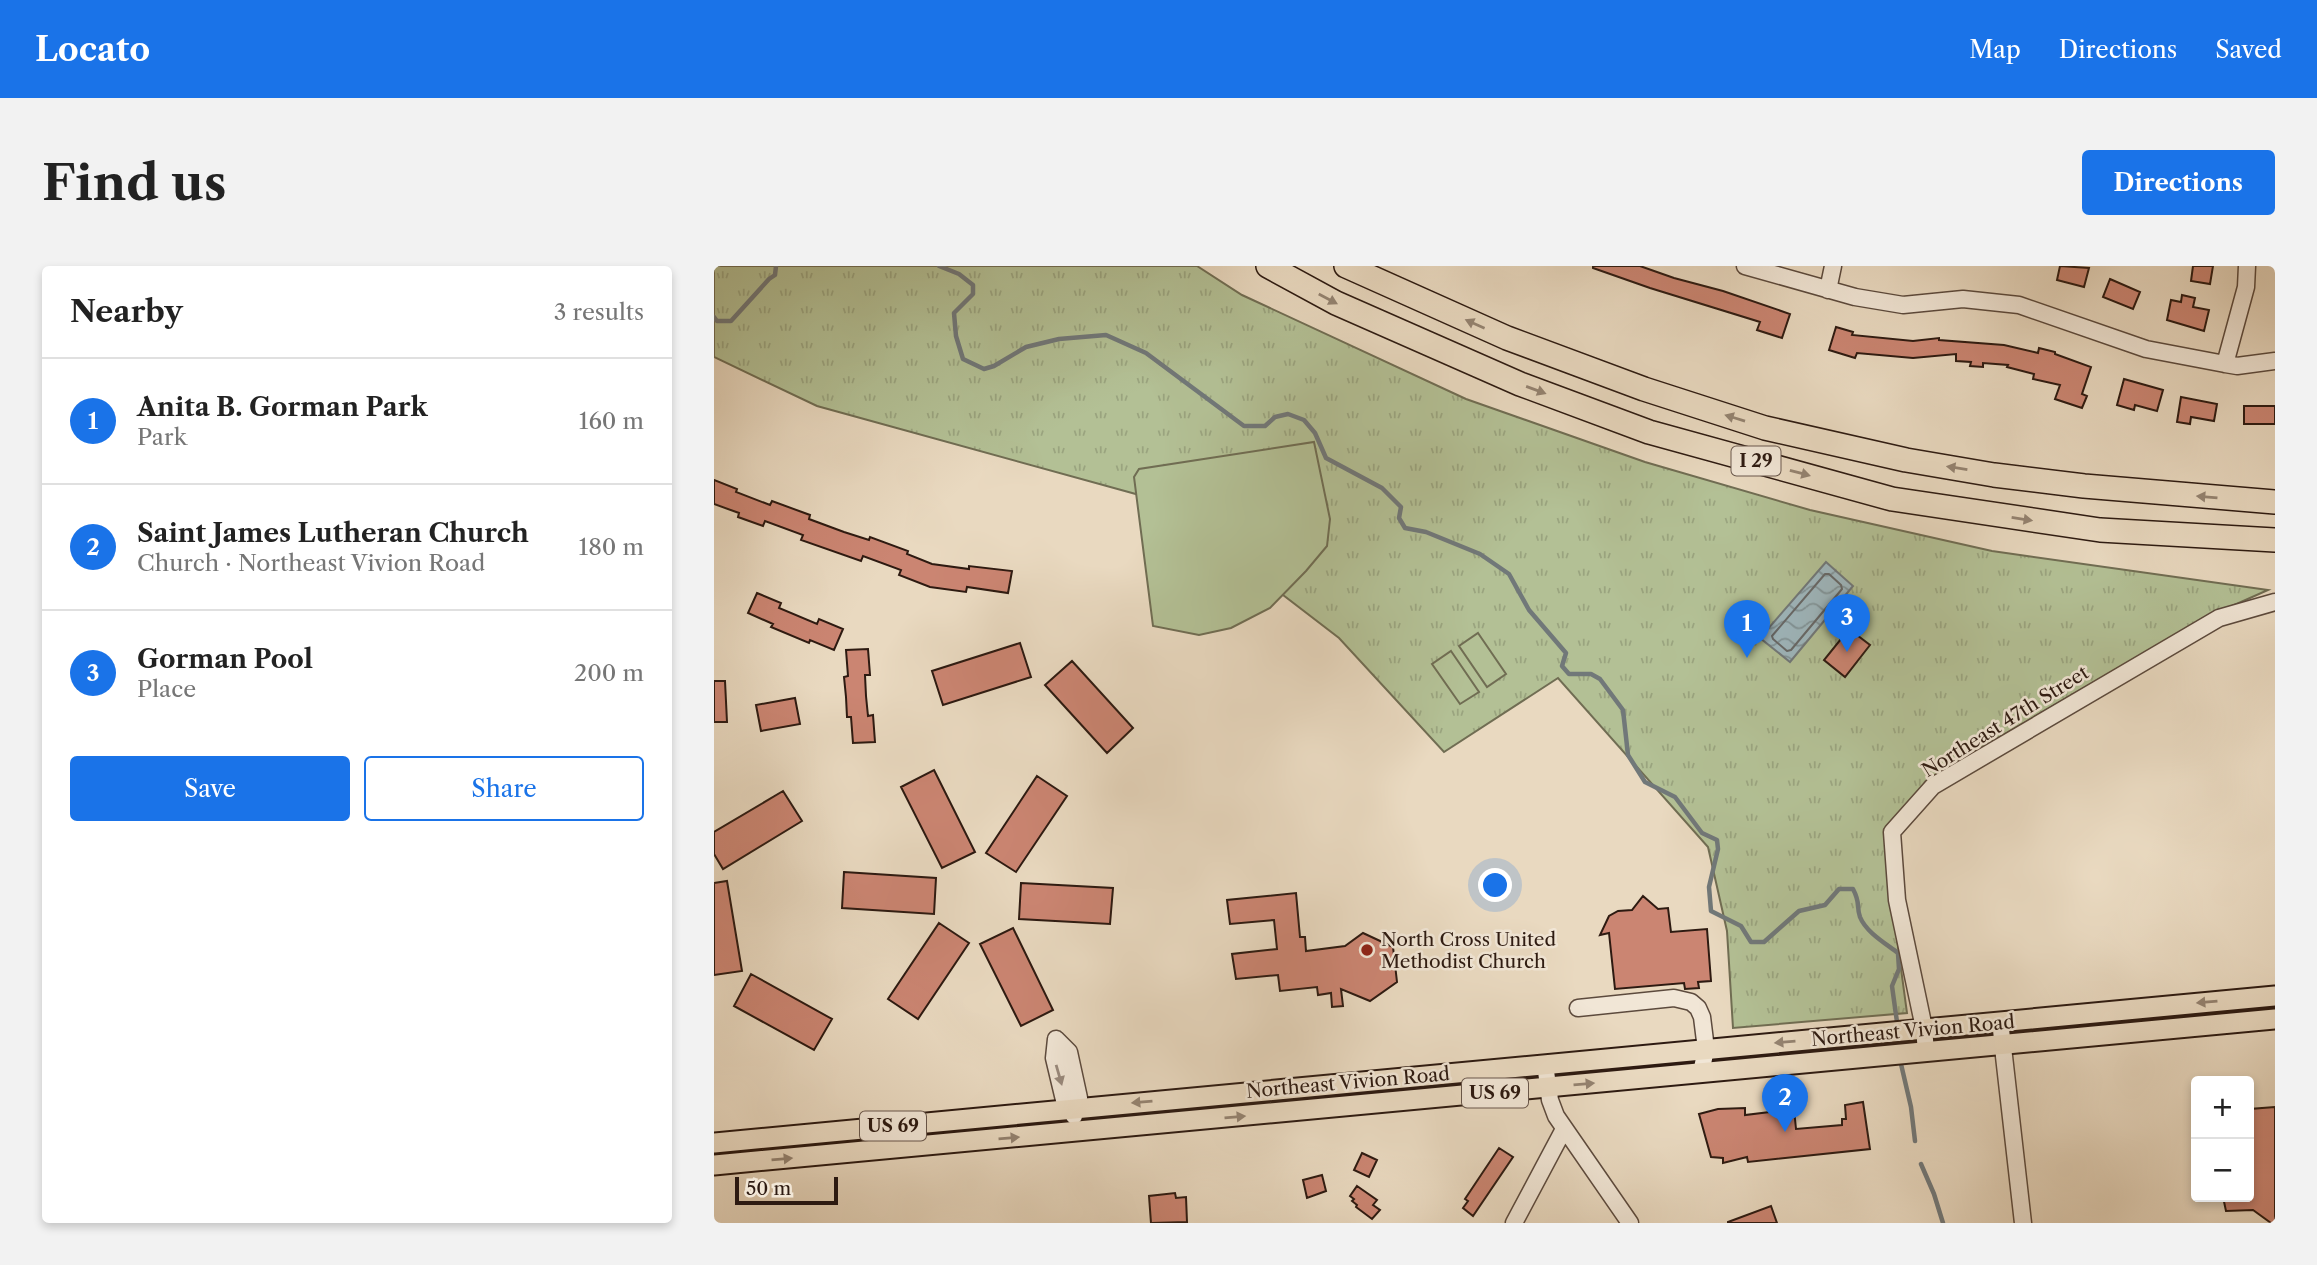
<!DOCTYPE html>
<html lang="en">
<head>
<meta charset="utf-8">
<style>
	body { margin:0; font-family:"Libre Caslon Text",serif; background:#f2f2f2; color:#222 }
	.controls { position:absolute; right:21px; bottom:21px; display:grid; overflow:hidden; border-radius:7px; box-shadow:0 4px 10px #0003 }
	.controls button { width:63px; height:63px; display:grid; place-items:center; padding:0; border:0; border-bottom:2px solid #e0e0e0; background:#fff; color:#222; font:35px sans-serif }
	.scale { position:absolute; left:21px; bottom:18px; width:103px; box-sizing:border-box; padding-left:7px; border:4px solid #2d1a11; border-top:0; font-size:19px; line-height:24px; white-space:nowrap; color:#2d1a11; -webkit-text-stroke:5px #f1e6d6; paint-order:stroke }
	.you { position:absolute; left:782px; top:620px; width:24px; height:24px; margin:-18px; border:5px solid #fff; border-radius:50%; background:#1a73e8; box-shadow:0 0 0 10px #1a73e833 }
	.badge { display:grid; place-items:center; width:46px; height:46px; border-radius:50%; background:#1a73e8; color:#fff; font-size:23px; font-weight:700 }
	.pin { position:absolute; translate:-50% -58px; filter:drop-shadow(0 2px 4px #0008) }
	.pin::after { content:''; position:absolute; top:37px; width:24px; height:21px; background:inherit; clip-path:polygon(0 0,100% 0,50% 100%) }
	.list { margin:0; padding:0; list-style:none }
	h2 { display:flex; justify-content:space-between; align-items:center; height:91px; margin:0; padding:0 28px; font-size:30px }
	h2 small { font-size:23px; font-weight:400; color:#767676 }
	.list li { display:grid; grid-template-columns:46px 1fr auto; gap:21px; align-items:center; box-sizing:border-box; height:126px; padding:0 28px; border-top:2px solid #e0e0e0 }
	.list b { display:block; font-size:26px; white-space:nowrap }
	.list p { margin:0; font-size:23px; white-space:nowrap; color:#767676 }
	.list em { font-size:23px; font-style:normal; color:#767676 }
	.actions { display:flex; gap:14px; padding:21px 28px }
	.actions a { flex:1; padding:16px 0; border:2px solid #1a73e8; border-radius:7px; text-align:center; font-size:24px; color:#1a73e8 }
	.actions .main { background:#1a73e8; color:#fff }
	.map { position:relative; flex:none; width:1561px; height:957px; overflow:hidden; border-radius:7px }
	header { display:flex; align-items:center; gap:42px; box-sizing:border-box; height:98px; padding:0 35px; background:#1a73e8; color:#fff }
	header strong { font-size:33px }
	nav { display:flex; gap:38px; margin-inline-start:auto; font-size:24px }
	.intro { display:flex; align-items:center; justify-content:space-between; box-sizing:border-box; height:168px; padding:0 42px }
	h1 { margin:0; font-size:49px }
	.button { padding:18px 32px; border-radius:7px; background:#1a73e8; color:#fff; font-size:24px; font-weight:700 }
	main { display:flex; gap:42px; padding:0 42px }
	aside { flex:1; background:#fff; border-radius:7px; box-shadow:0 4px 10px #0003 }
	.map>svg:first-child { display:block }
</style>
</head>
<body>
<header>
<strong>Locato</strong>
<nav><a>Map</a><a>Directions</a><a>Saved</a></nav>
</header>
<div class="intro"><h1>Find us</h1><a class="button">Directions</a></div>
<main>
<aside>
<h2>Nearby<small>3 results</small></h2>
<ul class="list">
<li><span class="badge">1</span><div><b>Anita B. Gorman Park</b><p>Park</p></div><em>160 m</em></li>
<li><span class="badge">2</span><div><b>Saint James Lutheran Church</b><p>Church · Northeast Vivion Road</p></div><em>180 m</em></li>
<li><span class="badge">3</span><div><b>Gorman Pool</b><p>Place</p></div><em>200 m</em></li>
</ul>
<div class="actions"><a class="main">Save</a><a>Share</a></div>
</aside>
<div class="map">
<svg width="1561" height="957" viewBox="0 0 1561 957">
	<defs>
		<pattern id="park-tufts" width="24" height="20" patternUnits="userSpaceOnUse" patternTransform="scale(1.75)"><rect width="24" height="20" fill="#b3c095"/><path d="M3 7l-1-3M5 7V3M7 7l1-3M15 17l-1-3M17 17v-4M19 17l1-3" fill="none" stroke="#9aa47f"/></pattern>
		<pattern id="water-waves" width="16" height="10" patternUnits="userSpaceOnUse" patternTransform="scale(1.75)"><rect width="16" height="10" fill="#9eb7be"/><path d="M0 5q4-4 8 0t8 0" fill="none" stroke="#819499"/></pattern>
	</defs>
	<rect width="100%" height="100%" fill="#e9d9c0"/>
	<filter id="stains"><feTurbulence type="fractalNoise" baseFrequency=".00286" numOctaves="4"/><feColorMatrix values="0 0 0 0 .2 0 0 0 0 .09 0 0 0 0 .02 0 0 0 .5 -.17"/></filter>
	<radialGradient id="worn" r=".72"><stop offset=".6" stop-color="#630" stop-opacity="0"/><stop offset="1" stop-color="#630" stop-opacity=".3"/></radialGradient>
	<path fill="url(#park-tufts)" stroke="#706d53" stroke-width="2" d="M0,0H483L528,29L752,133L931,196L1096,244L1278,285L1554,324L1491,352L1265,483L1266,492L1219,520L1178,566L1183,673L1193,747L1019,762L1013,665L994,581L844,412L730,486L625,372L447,235L103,140L0,91Z"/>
	<path fill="#b3c095" stroke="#706d53" stroke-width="2" d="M600,176L616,253L613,280L592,305L556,342L517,362L485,369L439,360L420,211L425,203Z
		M764,367L792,408L773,421L745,380Z
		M737,385L765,426L746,438L718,398Z"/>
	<path fill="url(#water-waves)" stroke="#717879" stroke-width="2" d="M1112,296L1139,320L1076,396L1046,372Z"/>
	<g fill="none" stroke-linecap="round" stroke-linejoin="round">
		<path stroke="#666868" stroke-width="2" d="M1111,308H1115L1127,319L1128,323L1077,384L1073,385L1059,373L1058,370Z"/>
		<path stroke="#717879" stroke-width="4.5" d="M225,0L245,8L259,19V28L240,47L242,70L249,93L270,103L280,100L312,81L345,73L392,69L432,87L530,160H551L561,151L574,148L590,154L601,167L612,192L668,222L687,241L685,252L691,262L712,266L766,288L795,308L815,344L852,387L848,400L855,408H877L886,413L909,444L914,489L931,516L961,531L988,567L1003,574L1004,583L995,621L997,645L1027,660L1037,676H1050L1085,645L1111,639L1125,623H1139C1147,638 1142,640 1146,651C1152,666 1171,677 1184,687L1185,703L1178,720L1183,756
			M0,51L3,55H17L55,13L61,9L62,0
			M1187,798L1197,841L1201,875
			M1207,898L1220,928L1229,957"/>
	</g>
	<path fill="#cb8572" stroke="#2d1a11" stroke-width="2" d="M879,0H926L960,12L1009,25L1076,48L1068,72L1043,64L1046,56L936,22L879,2Z
		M1346,0L1375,2L1370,21L1343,14Z
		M1479,0H1499L1496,18L1477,15Z
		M1396,13L1426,26L1419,43L1389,31Z
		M1468,29L1481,32L1479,41L1495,44L1490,65L1453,54L1457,34L1467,36Z
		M1122,61L1139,66L1138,69L1199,75L1225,72V74L1290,79L1324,87L1325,82L1341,86V88L1377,101L1368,128L1373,130L1368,142L1341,133L1346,119L1319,113L1320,108L1293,101L1294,99L1269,97V101L1256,100L1257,96L1242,95V88L1199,92L1143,87L1141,92L1115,84Z
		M1410,113L1449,124L1443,145L1421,139L1420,144L1403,139Z
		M1467,131L1503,138L1500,155L1477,151L1476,158L1463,156Z
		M1530,140H1561V158H1530Z
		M0,214L23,223L22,226L56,239L58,235L96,249L95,253L130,266L155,274L156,271L194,285L193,288L218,298L255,303V300L298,305L294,327L253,321L252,326L216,321L185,309L187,304L149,290L147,295L87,274L89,269L51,255L49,260L24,251L25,247L0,238Z
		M43,327L67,337L65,342L103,358L105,353L129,363L120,384L96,374L95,377L57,361L59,358L34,347Z
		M1135,363L1156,379L1131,411L1110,394Z
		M306,377L317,411L229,439L218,405Z
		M154,383L156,409H151L152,430L154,450L159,449L161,476L139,477L137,451H133L132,431L130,411L134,410L132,384Z
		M358,395L419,462L393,487L331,419Z
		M0,415H11L13,456H0Z
		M81,432L86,458L47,465L42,439Z
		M220,504L261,586L228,602L187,521Z
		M323,510L353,530L302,606L272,587Z
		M69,525L88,555L9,603L0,588V566Z
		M130,606L222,612L220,648L128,642Z
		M13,615L28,705L0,709V617Z
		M307,617L399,622L396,658L305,653Z
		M582,627L586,671H591L592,685L631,680L649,667L679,681L683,716L656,735L627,723L629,740L618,741L617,727L604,729L603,721L566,725L564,709L522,713L518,688L563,683L560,654L516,658L513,634Z
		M929,630L944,643L954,642L957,666L993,663L997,715L984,716L985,722L971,723L970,717L901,723L895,667L886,669L895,650L904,645L918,644Z
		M225,657L255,677L204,753L174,733Z
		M299,662L339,744L307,760L266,678Z
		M37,708L118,753L100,784L20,740Z
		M1149,836L1156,883L1034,896L1033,891L1009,897V892L997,891L985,848L1004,843L1031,842V849L1080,843L1082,863L1128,859V853H1132L1131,839Z
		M1561,841V957H1557L1539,944L1512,945L1509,931H1535V852H1538L1536,843Z
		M785,882L799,891L759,950L749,942L754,935L751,933Z
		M648,887L663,894L655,911L640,904Z
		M608,909L612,925L593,932L589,914Z
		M643,920L663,934L659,939L666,944L658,953L642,941L643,939L638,935L640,933L636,930Z
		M461,927L462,932L472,931L473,956L437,957L435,930Z
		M1057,940L1063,957H1014V956Z"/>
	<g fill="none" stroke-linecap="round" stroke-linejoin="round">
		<g stroke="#5c4a3d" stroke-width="19">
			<path id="minor" d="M1031,0L1141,31L1189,39L1249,33L1305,39L1432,83L1511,98L1523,100L1561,95
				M1114,24L1119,0
				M1511,98L1532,21L1533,0
				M864,742L960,732L977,736L984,742L988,751L992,783L987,807
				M1286,755L1309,957
				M342,773L355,786L365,832L359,842L360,850
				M342,773L340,792L350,834L359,842
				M1212,786L1210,762L1183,634L1178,566L1219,520L1505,352L1561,336
				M831,798L836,834L842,850L916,957
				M800,957L850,863"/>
		</g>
		<g stroke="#2d1a11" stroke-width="23">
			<path id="major" d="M0,877L1561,730
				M0,899L1561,753"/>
		</g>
		<g stroke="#2d1a11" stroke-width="26">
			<path id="highway" d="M554,0L622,37L806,118L935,166L1178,233L1386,264L1561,274
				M632,0L793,72L930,123L1051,162L1192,194L1280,209L1370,220L1561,236"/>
		</g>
		<use href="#minor" stroke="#f1e6d6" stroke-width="16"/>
		<use href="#major" stroke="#e9d9c0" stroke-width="19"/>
		<use href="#highway" stroke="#e9d9c0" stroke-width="23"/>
	</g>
	<defs><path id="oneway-solid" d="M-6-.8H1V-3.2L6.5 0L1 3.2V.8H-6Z" transform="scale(1.75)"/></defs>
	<g fill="#948371">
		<use href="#oneway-solid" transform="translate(614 33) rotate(28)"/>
		<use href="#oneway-solid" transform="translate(761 58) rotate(-156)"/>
		<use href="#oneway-solid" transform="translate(822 124) rotate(20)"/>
		<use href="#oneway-solid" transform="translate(1021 152) rotate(-163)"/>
		<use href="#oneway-solid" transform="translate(1243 202) rotate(-171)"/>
		<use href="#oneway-solid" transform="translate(1086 207) rotate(15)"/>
		<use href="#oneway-solid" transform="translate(1493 231) rotate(-175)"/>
		<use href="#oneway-solid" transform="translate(1308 253) rotate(9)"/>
		<use href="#oneway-solid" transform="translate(1493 736) rotate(175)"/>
		<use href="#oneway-solid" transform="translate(1071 776) rotate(175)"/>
		<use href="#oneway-solid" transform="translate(870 818) rotate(-5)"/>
		<use href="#oneway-solid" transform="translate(428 836) rotate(175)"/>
		<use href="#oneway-solid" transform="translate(521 851) rotate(-5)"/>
		<use href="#oneway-solid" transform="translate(295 872) rotate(-5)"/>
		<use href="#oneway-solid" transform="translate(68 893) rotate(-5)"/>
	</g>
	<use fill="#998a7d" href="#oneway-solid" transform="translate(345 809) rotate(74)"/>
	<circle fill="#8f2418" stroke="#f1e6d6" stroke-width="2.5" cx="653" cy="684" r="7"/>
	<g text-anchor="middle" stroke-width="5" stroke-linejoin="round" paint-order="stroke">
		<g fill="#f1e6d6" stroke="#68574c" stroke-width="2">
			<rect x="1017.5" y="180.5" width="49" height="29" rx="5"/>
			<rect x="748" y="812.5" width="66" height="29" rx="5"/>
			<rect x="146" y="845.5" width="66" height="29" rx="5"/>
		</g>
		<g font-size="18" font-weight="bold" fill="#2d1a11">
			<text x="1042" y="201">I 29</text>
			<text x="781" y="833">US 69</text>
			<text x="179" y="866">US 69</text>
		</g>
		<g font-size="19" fill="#2d1a11" stroke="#f1e6d6">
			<text transform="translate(1291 455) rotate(-32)" y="7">Northeast 47th Street</text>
			<text transform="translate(1199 764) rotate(-5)" y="7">Northeast Vivion Road</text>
			<text transform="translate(634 816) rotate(-5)" y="7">Northeast Vivion Road</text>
		</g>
		<g font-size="19" fill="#2d1a11" stroke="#f1e6d6" text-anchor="start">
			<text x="667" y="680">North Cross United<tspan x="667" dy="22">Methodist Church</tspan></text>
		</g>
	</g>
	<rect width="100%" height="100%" filter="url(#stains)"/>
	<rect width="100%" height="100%" fill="url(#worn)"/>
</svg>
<div class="controls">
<button>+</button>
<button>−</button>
</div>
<div class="scale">50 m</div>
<div class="you"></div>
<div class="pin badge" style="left:1033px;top:392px">1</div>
<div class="pin badge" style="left:1071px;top:866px">2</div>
<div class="pin badge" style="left:1133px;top:386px">3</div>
</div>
</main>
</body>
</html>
